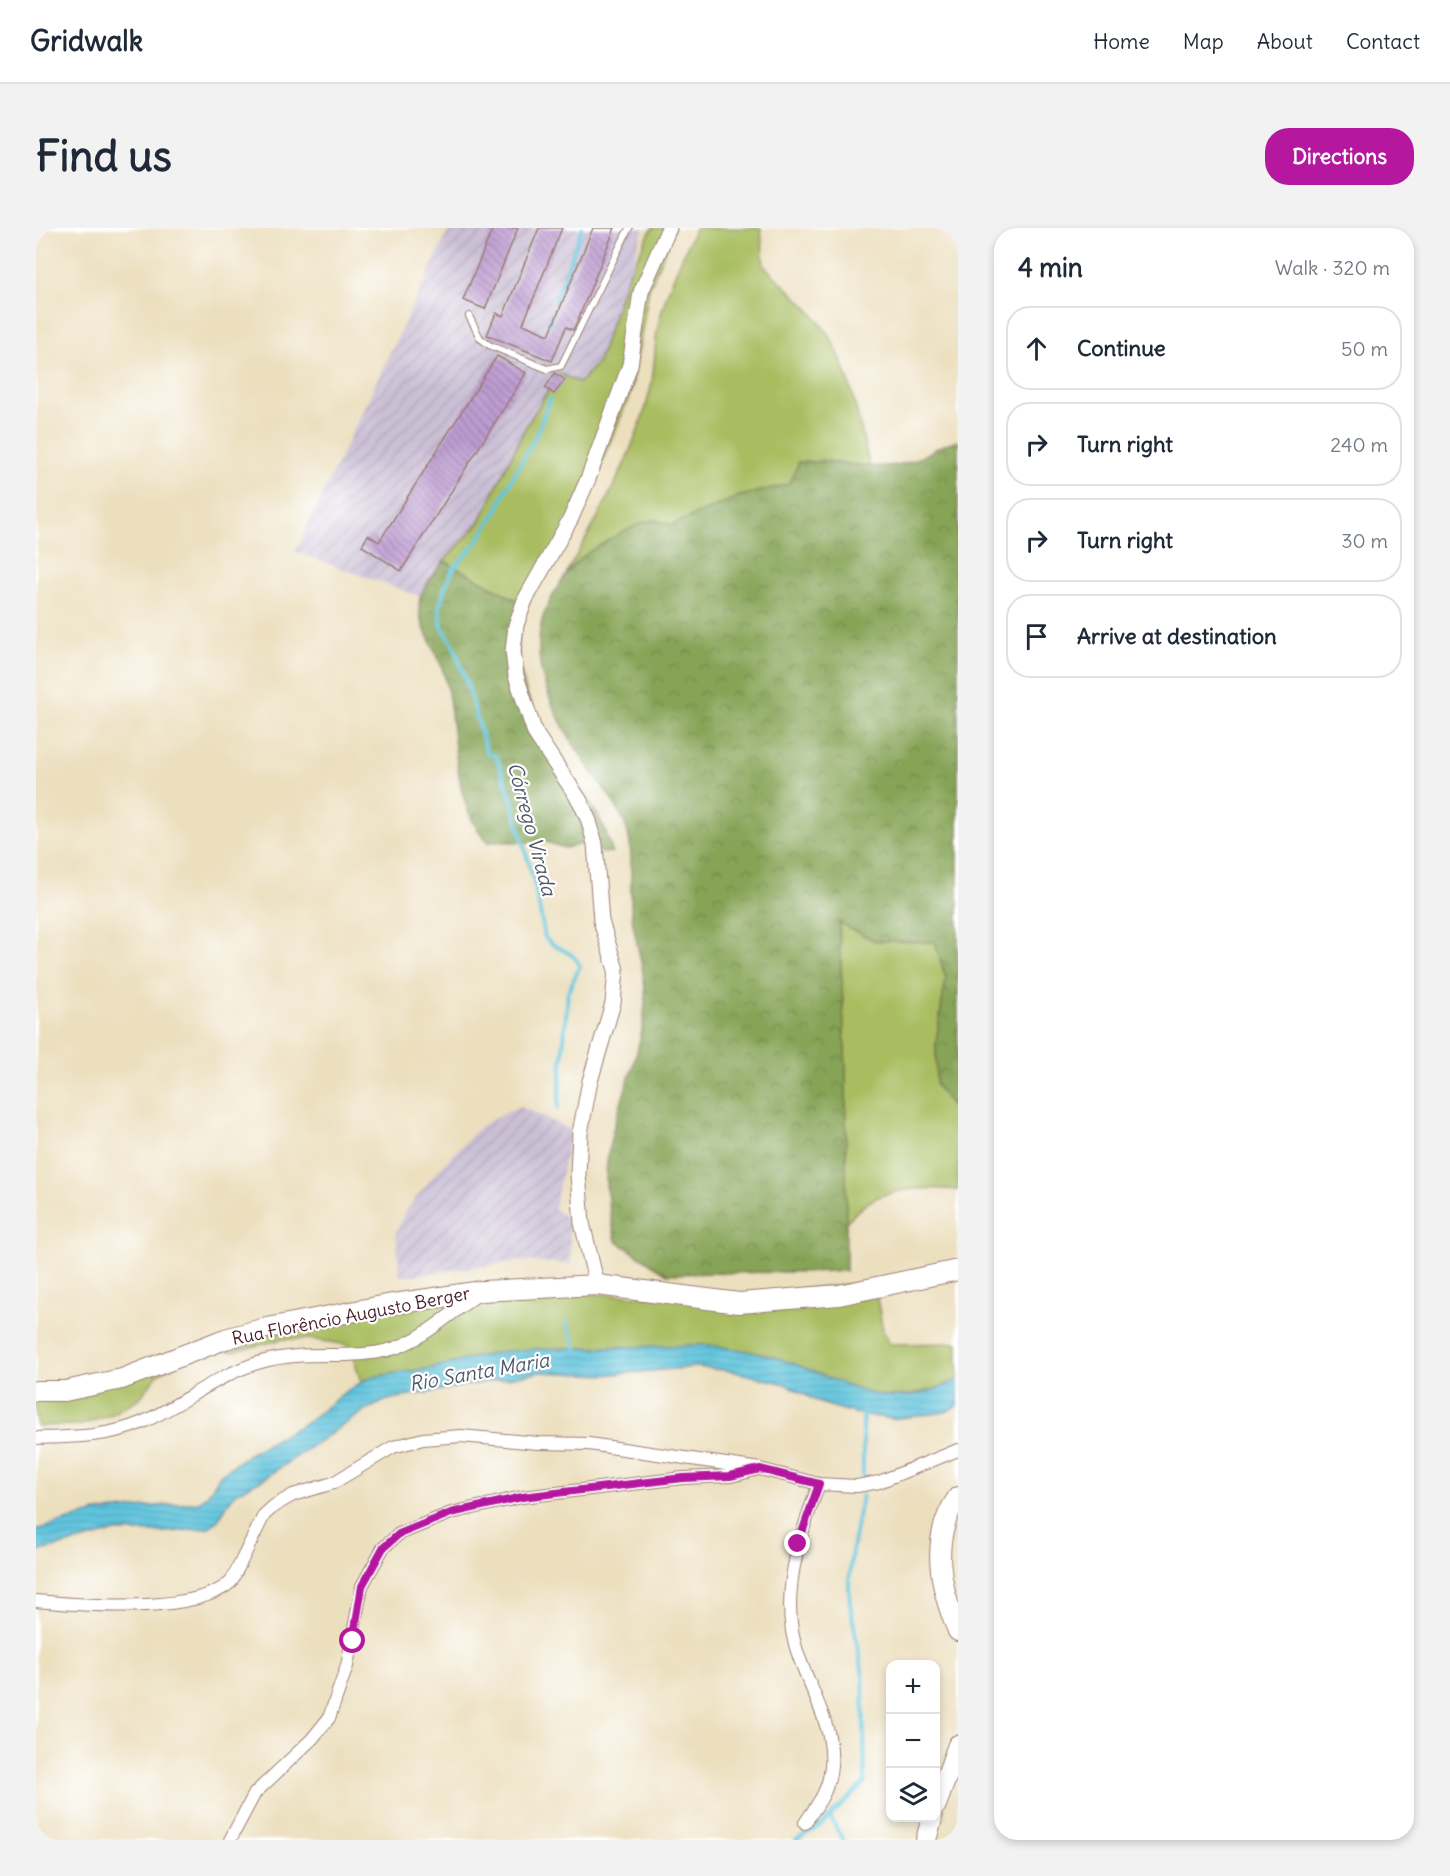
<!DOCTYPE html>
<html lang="en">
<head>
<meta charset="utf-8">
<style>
	body { margin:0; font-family:Delius,sans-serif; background:#f2f2f3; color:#1f2937 }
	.controls { position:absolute; right:18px; bottom:18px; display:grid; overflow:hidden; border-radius:12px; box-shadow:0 3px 9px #0003 }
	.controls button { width:54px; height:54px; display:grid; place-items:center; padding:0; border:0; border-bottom:2px solid #e0e1e3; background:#fff; color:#1f2937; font:30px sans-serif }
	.stop { position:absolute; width:18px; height:18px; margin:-14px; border:4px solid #b5179e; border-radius:50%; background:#fff }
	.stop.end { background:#b5179e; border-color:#fff; box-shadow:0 2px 6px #0008 }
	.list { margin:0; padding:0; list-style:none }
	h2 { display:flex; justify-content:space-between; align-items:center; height:78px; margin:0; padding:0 24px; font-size:26px }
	h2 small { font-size:20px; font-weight:400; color:#747a83 }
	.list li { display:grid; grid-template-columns:39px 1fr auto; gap:18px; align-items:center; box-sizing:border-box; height:84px; margin:0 12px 12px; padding:0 12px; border:2px solid #e0e1e3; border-radius:24px }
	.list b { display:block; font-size:22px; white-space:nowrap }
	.list em { font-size:20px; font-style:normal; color:#747a83 }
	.icon { flex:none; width:33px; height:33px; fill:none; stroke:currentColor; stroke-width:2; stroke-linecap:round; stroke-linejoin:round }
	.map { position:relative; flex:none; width:922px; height:1612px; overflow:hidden; border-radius:24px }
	header { display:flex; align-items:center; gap:36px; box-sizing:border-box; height:84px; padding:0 30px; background:#fff; border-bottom:2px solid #e0e1e3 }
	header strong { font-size:28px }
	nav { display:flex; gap:33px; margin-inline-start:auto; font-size:21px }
	.intro { display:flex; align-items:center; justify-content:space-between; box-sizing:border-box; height:144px; padding:0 36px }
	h1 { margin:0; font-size:42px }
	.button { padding:15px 27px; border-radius:24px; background:#b5179e; color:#fff; font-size:21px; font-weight:700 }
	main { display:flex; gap:36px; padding:0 36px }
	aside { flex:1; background:#fff; border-radius:24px; box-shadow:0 3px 9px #0003 }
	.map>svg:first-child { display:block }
</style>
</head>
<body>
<header>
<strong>Gridwalk</strong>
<nav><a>Home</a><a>Map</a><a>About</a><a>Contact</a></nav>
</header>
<div class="intro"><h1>Find us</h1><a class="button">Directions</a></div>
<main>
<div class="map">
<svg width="922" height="1612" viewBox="0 0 922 1612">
	<defs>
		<pattern id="industrial-furrows" width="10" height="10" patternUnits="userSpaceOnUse" patternTransform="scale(1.5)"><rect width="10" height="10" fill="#cbbfd5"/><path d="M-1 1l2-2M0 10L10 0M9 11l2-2" fill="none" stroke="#b0a4b7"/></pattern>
		<pattern id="forest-crowns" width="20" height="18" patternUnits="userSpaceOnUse" patternTransform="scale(1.5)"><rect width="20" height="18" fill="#86a457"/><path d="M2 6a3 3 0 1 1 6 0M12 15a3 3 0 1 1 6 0" fill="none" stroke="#708548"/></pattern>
		<pattern id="water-rules" width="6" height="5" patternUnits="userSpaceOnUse" patternTransform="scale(1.5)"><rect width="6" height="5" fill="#5fc4dd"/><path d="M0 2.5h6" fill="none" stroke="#54a8be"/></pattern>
		<pattern id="building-back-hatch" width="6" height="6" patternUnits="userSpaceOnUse" patternTransform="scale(1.5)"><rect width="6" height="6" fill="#be9dd2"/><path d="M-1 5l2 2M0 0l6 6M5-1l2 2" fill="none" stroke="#9c7fab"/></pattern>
	</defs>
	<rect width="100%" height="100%" fill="#fff"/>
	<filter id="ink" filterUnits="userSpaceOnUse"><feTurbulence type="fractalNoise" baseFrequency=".0167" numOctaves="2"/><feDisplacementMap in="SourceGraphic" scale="12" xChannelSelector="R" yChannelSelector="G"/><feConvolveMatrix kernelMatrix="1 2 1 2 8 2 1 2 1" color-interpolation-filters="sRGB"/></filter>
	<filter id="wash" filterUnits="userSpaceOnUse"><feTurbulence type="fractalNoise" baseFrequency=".008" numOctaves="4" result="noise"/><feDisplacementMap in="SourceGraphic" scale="24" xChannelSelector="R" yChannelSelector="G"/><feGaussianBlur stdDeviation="1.35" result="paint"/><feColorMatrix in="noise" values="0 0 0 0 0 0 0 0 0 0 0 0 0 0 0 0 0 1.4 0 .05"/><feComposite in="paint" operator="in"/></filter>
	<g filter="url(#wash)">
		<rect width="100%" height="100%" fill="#ecdfbe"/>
		<path fill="url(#industrial-furrows)" d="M414,0H608L590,55L581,116L463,396L259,324Z
			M483,878L535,902L518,981L533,991L535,1036L484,1033L364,1049L360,1003L369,984L401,943L445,898Z"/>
		<path fill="#a9bd61" stroke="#7a6e46" stroke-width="1.5" d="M616,0H638L613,61L595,164L582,196L554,262L490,377L408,333L443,295L489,200L523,145L543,155L562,134L590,51Z
			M659,0H725L728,38C753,62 783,87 799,118C817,155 824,200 834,239L785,232L753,256L701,269L636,297L619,292L552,325L530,345C560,295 599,223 613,167C619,146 618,124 621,103C628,67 644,34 659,0Z
			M803,695L839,713L899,714L910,750L900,814V857L922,886V962C894,959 853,959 830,976C822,981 816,989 809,995L810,843Z
			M838,1054L847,1103L854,1116L922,1115V1152L900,1161L857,1170L824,1164L749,1133L673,1117L503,1121L463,1124L396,1140L335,1149L325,1154L313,1117L273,1111H247L196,1124L171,1119L122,1146L104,1170L76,1186L46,1197L0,1198V1167L146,1123L452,1063L679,1070Z"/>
		<path fill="url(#forest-crowns)" stroke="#686241" stroke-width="1.5" d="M922,213V886L900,857V814L910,750L899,714L839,713L803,695L810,843V1043L631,1046L580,1013C576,993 570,971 570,950C571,886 611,829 609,764C608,738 599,713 596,688C592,659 599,630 591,602C583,578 567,560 553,540C520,492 482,426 516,369C526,351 536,336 553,324C569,314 600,294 618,292C623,292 631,296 636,297L701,269L753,256L763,234C800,231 834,244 870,235C889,230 903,215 922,213Z
			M408,333L490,377C485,393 481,414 483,431C487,473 514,518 538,552C555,576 570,595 576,624L566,625L548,616L529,620L510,614H451C411,570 424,491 405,437C397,416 384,400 383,377C383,363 400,343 408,333Z"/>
		<path fill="url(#water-rules)" stroke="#547284" stroke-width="1.5" d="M673,1117C699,1121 725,1124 750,1133C819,1157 846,1188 922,1152V1177L910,1184L857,1191L818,1185L784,1175L750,1156L695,1143L661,1139L569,1147L505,1144L351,1172L330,1182L227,1251L198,1266L182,1292L172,1300L133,1304H79L0,1324V1302L60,1284L163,1274L172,1266L185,1246L213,1226L273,1193L310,1163L335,1149L396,1140L463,1124L503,1121Z"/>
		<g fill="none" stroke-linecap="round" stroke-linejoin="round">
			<path stroke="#5fc4dd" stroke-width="4" d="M519,74L546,0
				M514,96L515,88
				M514,171L500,208L471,260L462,281L441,314L418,340L409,358L403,381L406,399L417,416L431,455L451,525L460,528L473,563L499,658L509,710C520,723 537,721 544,738L532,764L522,881
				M530,1093L541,1123
				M827,1248V1183
				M794,1589L807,1612
				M760,1612L784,1598L829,1554L827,1447L814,1376L813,1356L816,1322L826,1267"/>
		</g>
		<g id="blocks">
			<path fill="url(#building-back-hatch)" d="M457,0H482L449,81L427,72Z
				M503,0H526L487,96L513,107L557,0H579L541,94L537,102L530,99L516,133L451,107L460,85L467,88Z
				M461,128L490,145L365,343L326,318L332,307L343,314Z
				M519,145L529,152L518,166L509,160Z"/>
		</g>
	</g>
	<g filter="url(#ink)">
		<use href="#blocks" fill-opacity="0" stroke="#9b7f74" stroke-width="1.5"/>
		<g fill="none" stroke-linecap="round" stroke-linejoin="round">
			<g stroke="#9b7f74" stroke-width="8">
				<path id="service" d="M433,88L444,110L453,117L511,141L525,138L593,0"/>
			</g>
			<g stroke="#9b7f74" stroke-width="14">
				<path id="minor" d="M0,1210C37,1209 73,1209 107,1194C147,1176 182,1146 225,1134C269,1121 314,1133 356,1121C386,1112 415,1085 441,1067
					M0,1373C47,1377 158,1387 195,1354L228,1287L238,1278L257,1267L297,1255L357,1219L387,1211L425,1208L502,1215L553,1216L724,1241L783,1256L821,1258L843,1254L922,1222
					M769,1595C776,1584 786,1572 790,1560C811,1504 765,1456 756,1403C748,1352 766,1302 783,1256
					M194,1612L219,1565L276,1511L293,1490L311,1438L326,1358L347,1320L363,1306L415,1285L486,1269L647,1250L695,1248L719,1242"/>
			</g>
			<g stroke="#9b7f74" stroke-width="17">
				<path id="tertiary" d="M561,1057L546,995L542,946L544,905L554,853L577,775L580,742L565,693L559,616L553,593L544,573L499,505L480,448L477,423L480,397L489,372L535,290L552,251L594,137L605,64L633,0"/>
			</g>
			<g stroke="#9b7f74" stroke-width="22">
				<path id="primary" d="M0,1163H29L86,1151L189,1111L226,1101L351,1077L446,1063L561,1057L703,1075L803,1067L922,1042
					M922,1269C893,1311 904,1360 922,1403
					M900,1577L922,1517
					M890,1612L896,1590"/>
			</g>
			<use href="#service" stroke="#fff" stroke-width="6"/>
			<use href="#minor" stroke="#fff" stroke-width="12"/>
			<use href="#tertiary" stroke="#fff" stroke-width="15"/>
			<use href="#primary" stroke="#fff" stroke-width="20"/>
		</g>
	</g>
	<g fill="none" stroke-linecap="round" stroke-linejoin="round" filter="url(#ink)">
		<path stroke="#b5179e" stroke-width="8" d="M317,1413L326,1358L347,1320L363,1306L415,1285L486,1269L647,1250L694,1248L724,1241L783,1256L762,1316"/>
	</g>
	<g text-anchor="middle" stroke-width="4.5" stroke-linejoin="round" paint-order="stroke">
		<g font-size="18" fill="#4a1f2b" stroke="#fff">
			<text transform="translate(315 1088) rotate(-11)" y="6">Rua Florêncio Augusto Berger</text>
		</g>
		<g font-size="20" font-style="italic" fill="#515969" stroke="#fff">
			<text transform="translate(496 601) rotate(75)" y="7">Córrego Virada</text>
			<text transform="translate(443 1144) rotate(-10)" y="7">Rio Santa Maria</text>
		</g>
	</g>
</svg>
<div class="controls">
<button>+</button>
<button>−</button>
<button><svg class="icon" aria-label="layers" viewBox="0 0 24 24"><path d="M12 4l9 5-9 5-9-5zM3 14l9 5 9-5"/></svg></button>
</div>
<div class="stop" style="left:317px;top:1413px"></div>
<div class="stop end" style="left:762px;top:1316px"></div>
</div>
<aside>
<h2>4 min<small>Walk · 320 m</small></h2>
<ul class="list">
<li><svg class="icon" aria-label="ahead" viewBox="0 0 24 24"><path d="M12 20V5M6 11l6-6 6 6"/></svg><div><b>Continue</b></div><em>50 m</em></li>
<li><svg class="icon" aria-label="right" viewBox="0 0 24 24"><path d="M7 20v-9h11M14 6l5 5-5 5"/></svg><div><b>Turn right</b></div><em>240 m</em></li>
<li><svg class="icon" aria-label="right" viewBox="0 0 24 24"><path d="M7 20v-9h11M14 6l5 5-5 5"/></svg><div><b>Turn right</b></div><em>30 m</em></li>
<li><svg class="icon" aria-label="arrive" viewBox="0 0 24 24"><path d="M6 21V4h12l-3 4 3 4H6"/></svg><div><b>Arrive at destination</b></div></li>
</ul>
</aside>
</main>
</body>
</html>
